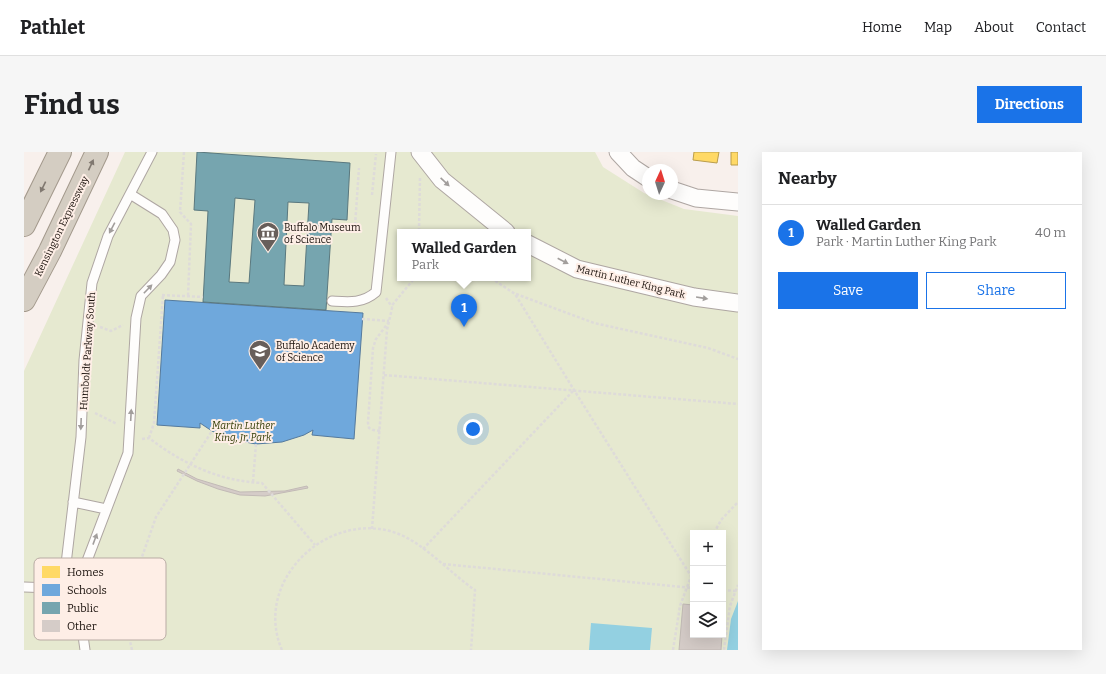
<!DOCTYPE html>
<html lang="en">
<head>
<meta charset="utf-8">
<style>
	body { margin:0; font-family:Bitter,serif; background:#f6f6f6; color:#202124 }
	.controls { position:absolute; right:12px; bottom:12px; display:grid; overflow:hidden; border-radius:0px; box-shadow:0 4px 16px #0002 }
	.controls button { width:36px; height:36px; display:grid; place-items:center; padding:0; border:0; border-bottom:1px solid #e0e0e0; background:#fff; color:#202124; font:20px sans-serif }
	.compass { position:absolute; left:618px; top:12px; width:36px; height:36px; border-radius:50%; background:#fff; box-shadow:0 4px 16px #0002; rotate:4deg }
	.you { position:absolute; left:449px; top:277px; width:14px; height:14px; margin:-10px; border:3px solid #fff; border-radius:50%; background:#1a73e8; box-shadow:0 0 0 6px #1a73e833 }
	.badge { display:grid; place-items:center; width:26px; height:26px; border-radius:50%; background:#1a73e8; color:#fff; font-size:13px; font-weight:700 }
	.pin { position:absolute; translate:-50% -33px; filter:drop-shadow(0 1px 2px #0008) }
	.pin::after { content:''; position:absolute; top:21px; width:14px; height:12px; background:inherit; clip-path:polygon(0 0,100% 0,50% 100%) }
	.popup { position:absolute; left:373px; top:77px; width:134px; height:52px; box-sizing:border-box; display:grid; place-content:center; border-radius:0px; background:#fff; filter:drop-shadow(0 1px 3px #0005); font-size:13px; white-space:nowrap; color:#757577 }
	.popup b { font-size:15px; color:#202124 }
	.popup::after { content:''; position:absolute; left:50%; top:100%; margin-left:-8px; border:8px solid transparent; border-top-color:#fff }
	.list { margin:0; padding:0; list-style:none }
	h2 { display:flex; justify-content:space-between; align-items:center; height:52px; margin:0; padding:0 16px; font-size:17px }
	h2 small { font-size:13px; font-weight:400; color:#757577 }
	.list li { display:grid; grid-template-columns:26px 1fr auto; gap:12px; align-items:center; box-sizing:border-box; height:56px; padding:0 16px; border-top:1px solid #e0e0e0 }
	.list b { display:block; font-size:15px; white-space:nowrap }
	.list p { margin:0; font-size:13px; white-space:nowrap; color:#757577 }
	.list em { font-size:13px; font-style:normal; color:#757577 }
	.actions { display:flex; gap:8px; padding:12px 16px }
	.actions a { flex:1; padding:9px 0; border:1px solid #1a73e8; border-radius:0px; text-align:center; font-size:14px; color:#1a73e8 }
	.actions .main { background:#1a73e8; color:#fff }
	.icon { flex:none; width:22px; height:22px; fill:none; stroke:currentColor; stroke-width:2; stroke-linecap:round; stroke-linejoin:round }
	.map { position:relative; flex:none; width:714px; height:498px; overflow:hidden; border-radius:0px }
	header { display:flex; align-items:center; gap:24px; box-sizing:border-box; height:56px; padding:0 20px; background:#fff; border-bottom:1px solid #e0e0e0 }
	header strong { font-size:19px }
	nav { display:flex; gap:22px; margin-inline-start:auto; font-size:14px }
	.intro { display:flex; align-items:center; justify-content:space-between; box-sizing:border-box; height:96px; padding:0 24px }
	h1 { margin:0; font-size:28px }
	.button { padding:10px 18px; border-radius:0px; background:#1a73e8; color:#fff; font-size:14px; font-weight:700 }
	main { display:flex; gap:24px; padding:0 24px }
	aside { flex:1; background:#fff; border-radius:0px; box-shadow:0 4px 16px #0002 }
	.map>svg:first-child { display:block }
</style>
</head>
<body>
<header>
<strong>Pathlet</strong>
<nav><a>Home</a><a>Map</a><a>About</a><a>Contact</a></nav>
</header>
<div class="intro"><h1>Find us</h1><a class="button">Directions</a></div>
<main>
<div class="map">
<svg width="714" height="498" viewBox="0 0 714 498">
	<rect width="100%" height="100%" fill="#f8f0ec"/>
	<path fill="#e6e9d0" fill-rule="evenodd" d="M101,0H571L579,15L620,41L660,57L714,64V498H0V219ZM376,80H504V126H376ZM669,381H699V483H669Z"/>
	<path fill="#93d0e1" d="M714,449V498H703L707,467Z
		M567,471L628,476L626,498H565Z"/>
	<path fill="#ffd966" stroke="#ba9d4b" d="M670,0H695L693,11L669,8Z
		M707,0H714V13H707Z"/>
	<path fill="#6fa8dc" stroke="#557a9d" d="M141,148L339,161L330,287L288,283L289,278L280,283L258,290L232,292L205,287L188,279L176,271V276L133,273Z"/>
	<path fill="#76a5af" stroke="#5a787e" fill-rule="evenodd" d="M173,0L326,11L323,68L308,67L302,158L179,150L184,59L170,58ZM211,46L231,48L225,131L205,130ZM264,50L285,51L280,134L260,133Z"/>
	<path fill="#d5ccc8" stroke="#c2bab6" d="M154,317L173,327L216,340L261,339L283,334L284,336L241,344L216,343L194,337L173,329L153,319Z
		M659,452L669,453V483H698L697,498H655Z"/>
	<g fill="none" stroke-linecap="round" stroke-linejoin="round">
		<g stroke="#aea6a2" stroke-width="11">
			<path id="lane" d="M308,149C324,150 338,152 352,140L367,0
				M49,350L82,357
				M0,435L55,437
				M55,437L46,425L42,412L57,285L60,208L68,131L84,84L128,0
				M61,498L55,455V437L61,414L104,301L112,166L117,144L137,123L146,110L151,88L149,78L138,62L106,42"/>
		</g>
		<g stroke="#aea6a2" stroke-width="19">
			<path id="street" d="M396,0L418,28L482,80
				M594,0L609,16L624,26
				M648,38L672,46L714,50
				M504,92L553,117L670,145L714,151"/>
		</g>
		<g stroke="#a3998c" stroke-width="24">
			<path id="highway" d="M0,73L36,0
				M0,148L26,99L73,0"/>
		</g>
		<path stroke="#dedbd9" stroke-width="2.5" stroke-dasharray="3 2" stroke-linecap="butt" d="M160,0L156,60L167,72L164,144
			M396,26L395,79L397,80
			M348,43L352,2
			M307,73L331,74L335,16
			M467,126L491,142L550,238L667,424
			M492,142L570,171L684,196L714,207
			M138,143L179,145
			M362,146L368,155
			M338,167L365,169
			M76,175L87,179L99,173
			M360,223L714,252
			M71,261L93,272
			M356,279L349,278L345,276L344,271L349,196L352,187L364,171
			M125,286L130,271L139,143
			M118,287L125,286C159,312 195,329 238,331L291,393
			M229,330L232,292
			M348,377L363,178L369,152L389,128L395,126
			M690,381L697,368L714,350
			M399,397L549,239
			M419,412L669,436
			M699,438L712,439
			M108,498L106,489L112,422L132,365L188,279
			M258,498C228,429 304,357 372,381C399,390 427,422 451,438L447,498
			M649,498L656,454L669,419
			M700,498L706,454L714,433"/>
		<use href="#lane" stroke="#fefdfc" stroke-width="9"/>
		<use href="#street" stroke="#fefdfc" stroke-width="17"/>
		<use href="#highway" stroke="#d4cdc2" stroke-width="22"/>
	</g>
	<defs><path id="oneway-solid" d="M-6-.8H1V-3.2L6.5 0L1 3.2V.8H-6Z"/></defs>
	<g fill="#807870">
		<use href="#oneway-solid" transform="translate(67 13) rotate(-65)"/>
		<use href="#oneway-solid" transform="translate(19 35) rotate(116)"/>
	</g>
	<g fill="#a29e9c">
		<use href="#oneway-solid" transform="translate(421 30) rotate(43)"/>
		<use href="#oneway-solid" transform="translate(88 76) rotate(118)"/>
		<use href="#oneway-solid" transform="translate(539 109) rotate(27)"/>
		<use href="#oneway-solid" transform="translate(124 137) rotate(-46)"/>
		<use href="#oneway-solid" transform="translate(678 146) rotate(9)"/>
		<use href="#oneway-solid" transform="translate(107 263) rotate(-87)"/>
		<use href="#oneway-solid" transform="translate(57 272) rotate(92)"/>
		<use href="#oneway-solid" transform="translate(71 387) rotate(-70)"/>
	</g>
	<defs>
		<g id="museum-pin" transform="scale(1.15)"><path d="M0 17L-7.5 6A9.5 9.5 0 1 1 7.5 6Z" fill="#675e5a" stroke="#feeee6"/><path d="M0-6L6-3V-2H-6V-3ZM-5-1h2V3h-2ZM-1-1h2V3h-2ZM3-1h2V3H3ZM-6 4H6V6H-6Z" fill="#fff"/></g>
		<g id="school-pin" transform="scale(1.15)"><path d="M0 17L-7.5 6A9.5 9.5 0 1 1 7.5 6Z" fill="#675e5a" stroke="#feeee6"/><path d="M0-5L7-2L0 1L-7-2ZM-4 1L0 2.5L4 1V4Q0 6-4 4Z" fill="#fff"/></g>
	</defs>
	<g fill-rule="evenodd">
		<use href="#museum-pin" x="244" y="81"/>
		<use href="#school-pin" x="236" y="199"/>
	</g>
	<g text-anchor="middle" stroke-width="4" stroke-linejoin="round" paint-order="stroke">
		<g font-size="10" fill="#19100b" stroke="#feeee6">
			<text transform="translate(37 74) rotate(-64)" y="4">Kensington Expressway</text>
			<text transform="translate(607 129) rotate(14)" y="4">Martin Luther King Park</text>
			<text transform="translate(63 199) rotate(-86)" y="4">Humboldt Parkway South</text>
		</g>
		<g font-size="10" fill="#19100b" stroke="#feeee6" text-anchor="start">
			<text x="260" y="79">Buffalo Museum<tspan x="260" dy="12">of Science</tspan></text>
			<text x="252" y="197">Buffalo Academy<tspan x="252" dy="12">of Science</tspan></text>
		</g>
		<g font-size="10" font-style="italic" fill="#313b05" stroke="#feeee6">
			<text x="219" y="277">Martin Luther<tspan x="219" dy="12">King, Jr. Park</tspan></text>
		</g>
	</g>
	<rect x="10" y="406" width="132" height="82" rx="6" fill="#feeee6" stroke="#b9aba4" stroke-width="1"/>
	<rect x="18" y="414" width="18" height="12" fill="#ffd966"/>
	<rect x="18" y="432" width="18" height="12" fill="#6fa8dc"/>
	<rect x="18" y="450" width="18" height="12" fill="#76a5af"/>
	<rect x="18" y="468" width="18" height="12" fill="#d5ccc8"/>
	<g font-size="11" fill="#19100b">
		<text x="43" y="424">Homes</text>
		<text x="43" y="442">Schools</text>
		<text x="43" y="460">Public</text>
		<text x="43" y="478">Other</text>
	</g>
</svg>
<div class="controls">
<button>+</button>
<button>−</button>
<button><svg class="icon" aria-label="layers" viewBox="0 0 24 24"><path d="M12 4l9 5-9 5-9-5zM3 14l9 5 9-5"/></svg></button>
</div>
<svg class="compass" viewBox="-18 -18 36 36"><path d="M0-13l5 13h-10z" fill="#e53935"/><path d="M0 13l5-13h-10z" fill="#757577"/></svg>
<div class="you"></div>
<div class="pin badge" style="left:440px;top:175px">1</div>
<div class="popup"><b>Walled Garden</b>Park</div>
</div>
<aside>
<h2>Nearby<small></small></h2>
<ul class="list">
<li><span class="badge">1</span><div><b>Walled Garden</b><p>Park · Martin Luther King Park</p></div><em>40 m</em></li>
</ul>
<div class="actions"><a class="main">Save</a><a>Share</a></div>
</aside>
</main>
</body>
</html>
